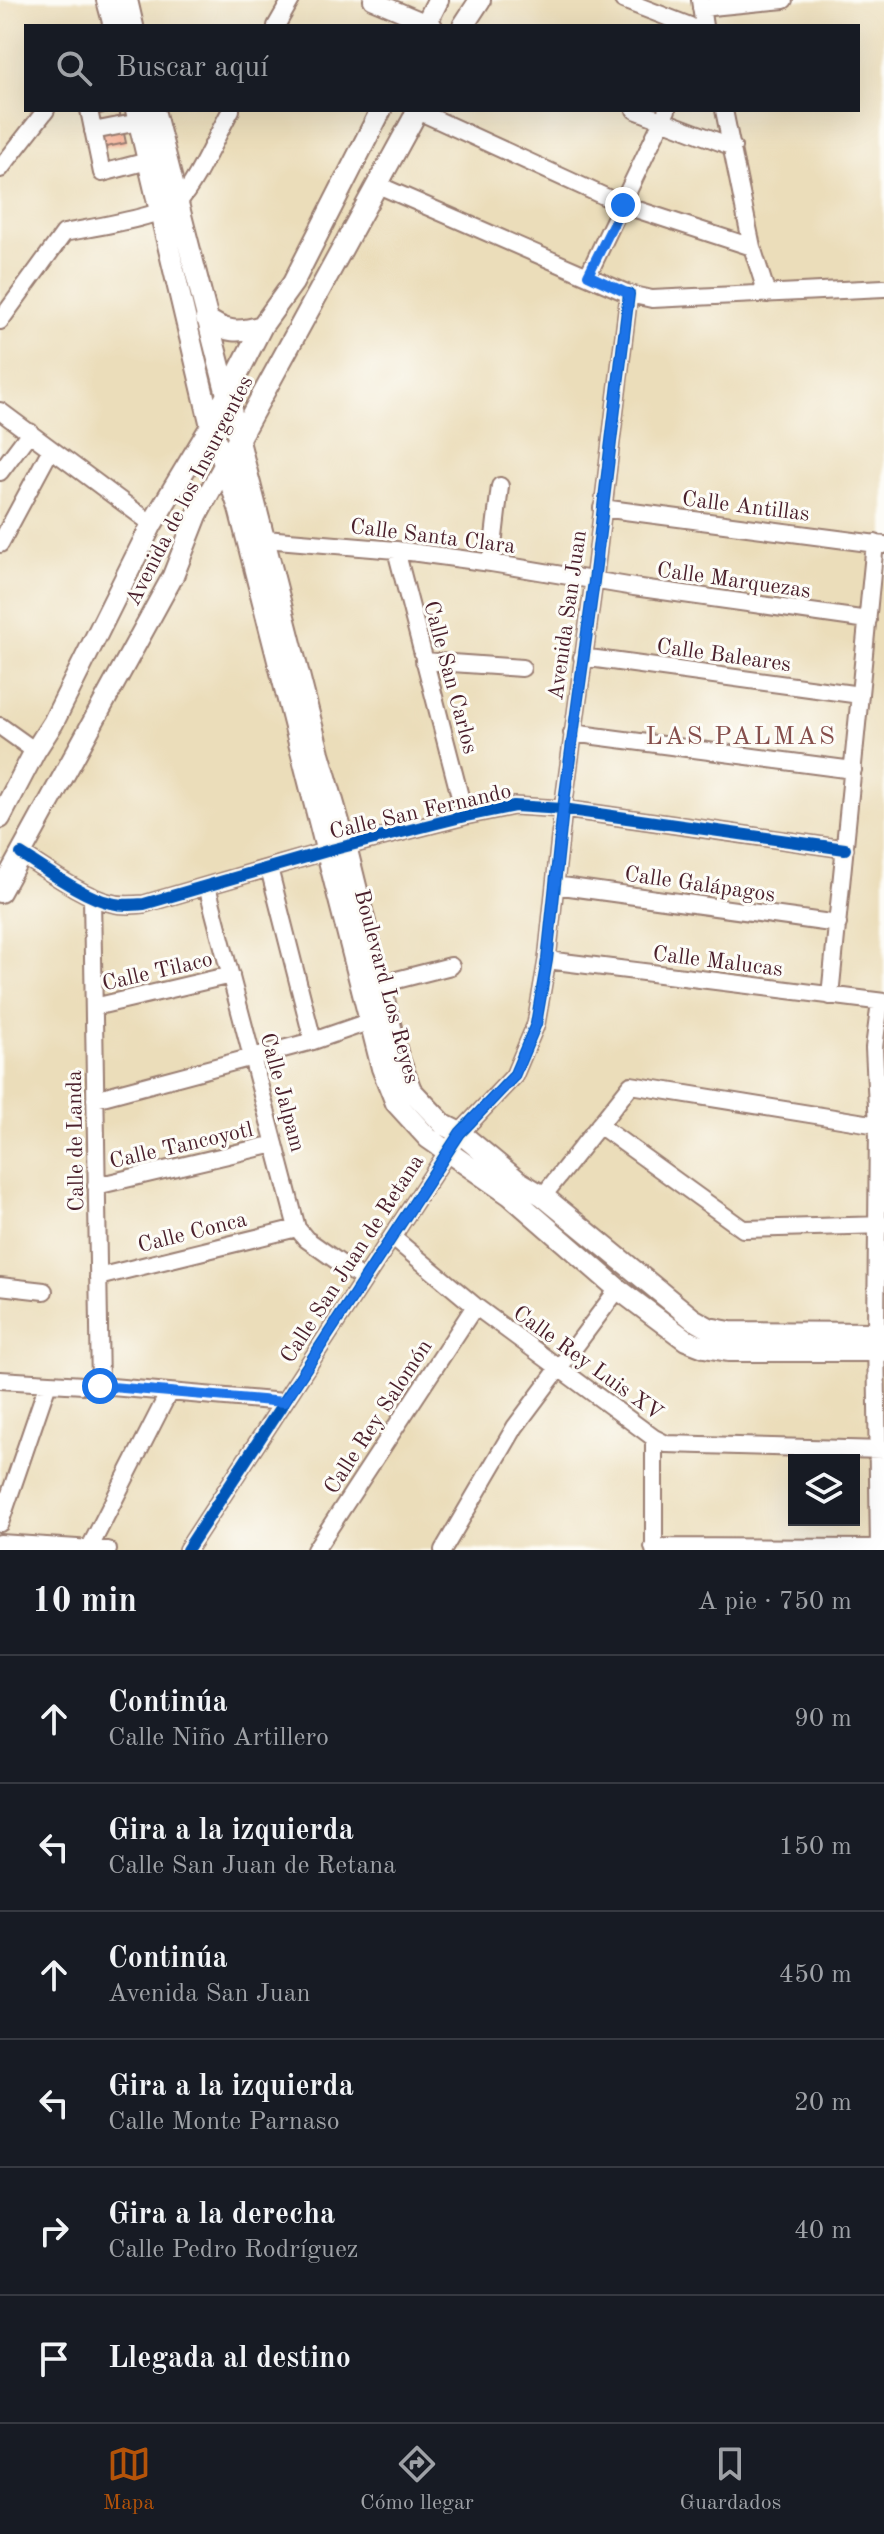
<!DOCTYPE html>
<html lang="es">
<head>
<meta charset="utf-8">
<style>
	body { margin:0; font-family:"Old Standard TT",serif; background:#242831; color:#f1f3f6 }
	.controls { position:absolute; right:24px; bottom:24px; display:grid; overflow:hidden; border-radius:0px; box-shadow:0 8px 32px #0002 }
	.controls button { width:72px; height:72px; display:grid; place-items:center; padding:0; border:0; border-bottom:2px solid #363941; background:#171b24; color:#f1f3f6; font:40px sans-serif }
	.stop { position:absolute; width:24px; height:24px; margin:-18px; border:6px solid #1a73e8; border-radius:50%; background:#fff }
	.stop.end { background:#1a73e8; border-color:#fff; box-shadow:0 2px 8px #0008 }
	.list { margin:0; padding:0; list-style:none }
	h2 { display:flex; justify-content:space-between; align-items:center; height:104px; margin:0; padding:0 32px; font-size:34px }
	h2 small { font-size:26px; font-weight:400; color:#9ea1a6 }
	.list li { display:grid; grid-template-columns:52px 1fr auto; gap:24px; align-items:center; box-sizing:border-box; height:128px; padding:0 32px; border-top:2px solid #363941 }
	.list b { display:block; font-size:30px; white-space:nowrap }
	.list p { margin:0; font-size:26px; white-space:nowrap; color:#9ea1a6 }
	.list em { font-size:26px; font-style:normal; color:#9ea1a6 }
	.icon { flex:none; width:44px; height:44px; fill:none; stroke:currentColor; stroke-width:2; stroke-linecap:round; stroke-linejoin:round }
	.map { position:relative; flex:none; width:884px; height:1550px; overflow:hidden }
	.search { position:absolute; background:#171b24; box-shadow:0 8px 32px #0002; left:24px; right:24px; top:24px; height:88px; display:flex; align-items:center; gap:20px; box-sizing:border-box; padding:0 28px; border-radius:0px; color:#9ea1a6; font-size:30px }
	.sheet { height:872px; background:#171b24 }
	nav { display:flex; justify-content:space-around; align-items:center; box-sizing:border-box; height:112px; border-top:2px solid #363941; background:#171b24; font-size:22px; color:#9ea1a6 }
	nav a { display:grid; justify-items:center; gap:4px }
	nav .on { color:#b45309 }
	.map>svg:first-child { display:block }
</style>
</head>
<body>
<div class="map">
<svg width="884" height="1550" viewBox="0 0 884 1550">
	<rect width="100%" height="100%" fill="#fdfcf7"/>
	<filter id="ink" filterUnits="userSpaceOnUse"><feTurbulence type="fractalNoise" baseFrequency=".0125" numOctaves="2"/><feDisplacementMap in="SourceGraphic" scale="16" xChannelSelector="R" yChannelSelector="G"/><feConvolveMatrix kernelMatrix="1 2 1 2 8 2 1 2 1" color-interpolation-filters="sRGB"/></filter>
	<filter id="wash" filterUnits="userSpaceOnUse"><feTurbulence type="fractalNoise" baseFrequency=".006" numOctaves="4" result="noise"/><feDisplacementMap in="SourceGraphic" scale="32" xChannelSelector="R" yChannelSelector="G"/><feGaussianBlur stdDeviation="1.8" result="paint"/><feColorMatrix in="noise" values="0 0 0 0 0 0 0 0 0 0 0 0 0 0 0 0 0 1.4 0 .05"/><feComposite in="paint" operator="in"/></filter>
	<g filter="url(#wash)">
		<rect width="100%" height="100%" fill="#ebddba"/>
		<g id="blocks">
			<path fill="#f6a78a" d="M119,110L126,143L101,148L94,115Z"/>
		</g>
	</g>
	<g filter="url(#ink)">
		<use href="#blocks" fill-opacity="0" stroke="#9a7e72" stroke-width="2"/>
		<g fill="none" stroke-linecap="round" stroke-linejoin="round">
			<g stroke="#9a7e72" stroke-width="20">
				<path id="minor" d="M372,0L434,26
					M623,0L690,26
					M700,0L704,26
					M701,8L784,0
					M276,26L291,0
					M89,110L102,173L148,161
					M635,110L733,147
					M724,110L752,247L767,294
					M418,111L623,205L752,247
					M93,131L139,122
					M0,169L46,110
					M378,185L629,294L652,299L884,288
					M588,275L667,110
					M0,321L64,233C87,228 164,217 178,202C196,184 217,134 231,110
					M0,411L152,524
					M0,472L30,432
					M602,508L884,545
					M265,539L396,550L491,563L634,587L868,620
					M0,544L51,449
					M396,550L465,816
					M491,563L500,486
					M582,657L860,695
					M424,661L522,668
					M0,726L35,751
					M572,733L853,770
					M21,854C45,869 85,898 111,903C122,906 133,905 144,904L327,851L465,816L514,806L563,809L845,849
					M269,868L313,1041
					M555,885L838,924
					M207,886L297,1228L306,1239L364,1280
					M92,896L100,1386
					M547,960L884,1002
					M381,984L451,966
					M830,996L875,543
					M94,1007L231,975
					M95,1099L313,1041L371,1021
					M599,1125L743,1229L884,1225
					M96,1186L275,1144
					M543,1196L631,1085L884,1126
					M392,1237L475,1306L654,1438L666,1444L884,1450
					M98,1277L297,1228
					M0,1286L44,1291
					M0,1380L100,1386L284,1402
					M0,1523L48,1383
					M0,1543L108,1550
					M653,1547L884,1548
					M89,1549L169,1392
					M187,1550L460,1133L514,1076L536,1024L547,960L563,809L594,581L629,294
					M315,1550L475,1306
					M443,1550L515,1427L618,1289
					M654,1550V1438
					M879,1550L876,1333L878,1126L874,1048L880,1002"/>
			</g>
			<g stroke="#9a7e72" stroke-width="24">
				<path id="major" d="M107,0L114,26
					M127,0L133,26
					M425,26L438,0
					M463,26L480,0
					M136,110L211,426L239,508L382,1068L396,1103L428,1138L510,1195L618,1289L686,1340L704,1347L728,1351H884
					M154,110L319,753L346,846L398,1056L411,1090L444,1125L460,1133L518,1181L543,1196L693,1319L709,1328L730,1332L884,1333
					M206,318C225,333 239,333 262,326
					M0,818L35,751L53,723L152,524L211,426L262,326L293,283L381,110
					M0,892L173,576L197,515L418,110"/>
			</g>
			<use href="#minor" stroke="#fff" stroke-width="16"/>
			<use href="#major" stroke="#fff" stroke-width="20"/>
			<g stroke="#fdfcf7" stroke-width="17">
				<path id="cycleway" d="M21,854C45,869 85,898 111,903C122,906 133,905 144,904L327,851L465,816L514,806L563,809L845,849
					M187,1550L460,1133L514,1076L536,1024L547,960L563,809L594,581L629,294"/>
			</g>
			<use href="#cycleway" stroke="#0057b8" stroke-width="12"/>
		</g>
	</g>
	<g fill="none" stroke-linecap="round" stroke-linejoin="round" filter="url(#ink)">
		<path stroke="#1a73e8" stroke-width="10" d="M100,1386L284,1402L460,1133L514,1076L536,1024L547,960L563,809L594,581L629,294L588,275L623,205"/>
	</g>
	<g text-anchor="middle" stroke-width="6" stroke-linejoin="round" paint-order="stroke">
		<g font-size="22" fill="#4a1f2b" stroke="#fdfcf7">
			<text transform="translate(188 490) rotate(-63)" y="8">Avenida de los Insurgentes</text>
			<text transform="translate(746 505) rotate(7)" y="8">Calle Antillas</text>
			<text transform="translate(433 535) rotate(7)" y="8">Calle Santa Clara</text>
			<text transform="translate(734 579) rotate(8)" y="8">Calle Marquezas</text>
			<text transform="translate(566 615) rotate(-82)" y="8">Avenida San Juan</text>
			<text transform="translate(724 654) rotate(8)" y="8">Calle Baleares</text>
			<text transform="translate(452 677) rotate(75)" y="8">Calle San Carlos</text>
			<text transform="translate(420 810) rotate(-13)" y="8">Calle San Fernando</text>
			<text transform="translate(700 883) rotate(8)" y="8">Calle Galápagos</text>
			<text transform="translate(718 960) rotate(7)" y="8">Calle Malucas</text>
			<text transform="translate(157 970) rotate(-13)" y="8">Calle Tilaco</text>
			<text transform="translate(388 986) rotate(75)" y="8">Boulevard Los Reyes</text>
			<text transform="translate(284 1092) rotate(75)" y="8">Calle Jalpam</text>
			<text transform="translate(74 1141) rotate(-91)" y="8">Calle de Landa</text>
			<text transform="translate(181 1144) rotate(-13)" y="8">Calle Tancoyotl</text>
			<text transform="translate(192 1231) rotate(-14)" y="8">Calle Conca</text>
			<text transform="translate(351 1258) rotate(-57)" y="8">Calle San Juan de Retana</text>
			<text transform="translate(589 1362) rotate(36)" y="8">Calle Rey Luis XV</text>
			<text transform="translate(377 1416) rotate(-57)" y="8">Calle Rey Salomón</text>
		</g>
		<g font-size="26" letter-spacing="2" fill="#864f4c" stroke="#fdfcf7">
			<text x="741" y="744">LAS PALMAS</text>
		</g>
	</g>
</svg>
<div class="controls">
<button><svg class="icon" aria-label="layers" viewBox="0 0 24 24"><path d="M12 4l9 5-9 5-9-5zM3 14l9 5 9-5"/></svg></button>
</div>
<div class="stop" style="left:100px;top:1386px"></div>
<div class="stop end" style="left:623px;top:205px"></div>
<div class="search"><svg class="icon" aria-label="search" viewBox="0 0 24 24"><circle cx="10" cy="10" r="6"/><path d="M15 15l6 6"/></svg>Buscar aquí</div>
</div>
<section class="sheet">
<h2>10 min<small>A pie · 750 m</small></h2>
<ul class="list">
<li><svg class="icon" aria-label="ahead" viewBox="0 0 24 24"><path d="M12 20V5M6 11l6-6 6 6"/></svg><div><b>Continúa</b><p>Calle Niño Artillero</p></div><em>90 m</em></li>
<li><svg class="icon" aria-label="left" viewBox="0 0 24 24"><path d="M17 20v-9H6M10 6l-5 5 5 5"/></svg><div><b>Gira a la izquierda</b><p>Calle San Juan de Retana</p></div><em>150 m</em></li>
<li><svg class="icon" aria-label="ahead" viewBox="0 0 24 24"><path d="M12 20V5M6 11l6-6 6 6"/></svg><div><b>Continúa</b><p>Avenida San Juan</p></div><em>450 m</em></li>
<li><svg class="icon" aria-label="left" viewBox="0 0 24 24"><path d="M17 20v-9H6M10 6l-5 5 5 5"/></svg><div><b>Gira a la izquierda</b><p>Calle Monte Parnaso</p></div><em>20 m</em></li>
<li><svg class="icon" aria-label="right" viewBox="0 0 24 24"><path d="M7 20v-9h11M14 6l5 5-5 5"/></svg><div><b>Gira a la derecha</b><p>Calle Pedro Rodríguez</p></div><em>40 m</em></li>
<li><svg class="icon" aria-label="arrive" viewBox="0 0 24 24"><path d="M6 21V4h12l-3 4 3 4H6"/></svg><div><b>Llegada al destino</b></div></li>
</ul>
</section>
<nav>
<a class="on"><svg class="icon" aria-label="map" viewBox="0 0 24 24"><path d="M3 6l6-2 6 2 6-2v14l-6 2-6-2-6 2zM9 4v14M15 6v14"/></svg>Mapa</a>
<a><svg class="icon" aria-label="directions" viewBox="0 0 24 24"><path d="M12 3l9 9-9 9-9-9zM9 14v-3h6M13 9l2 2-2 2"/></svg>Cómo llegar</a>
<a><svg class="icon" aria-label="saved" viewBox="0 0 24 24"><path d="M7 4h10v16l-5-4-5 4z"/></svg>Guardados</a>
</nav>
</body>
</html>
